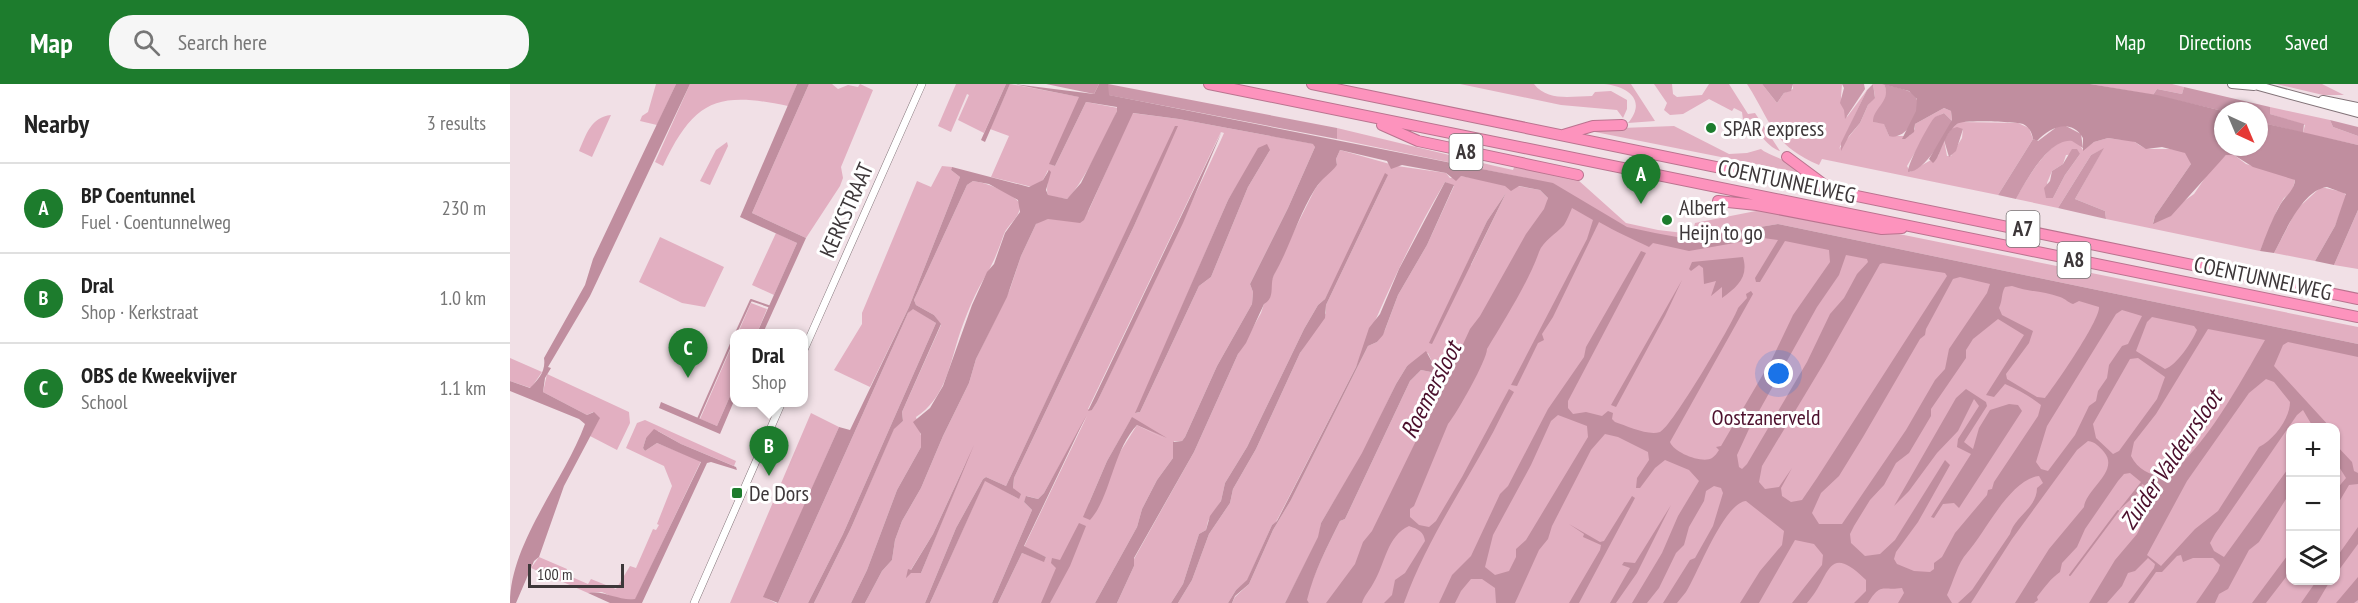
<!DOCTYPE html>
<html lang="en">
<head>
<meta charset="utf-8">
<style>
	body { margin:0; font-family:"PT Sans Narrow",sans-serif; background:#f6f6f6; color:#222 }
	.controls { position:absolute; right:18px; bottom:18px; display:grid; overflow:hidden; border-radius:12px; box-shadow:0 2px 4px #0004 }
	.controls button { width:54px; height:54px; display:grid; place-items:center; padding:0; border:0; border-bottom:2px solid #e0e0e0; background:#fff; color:#222; font:30px sans-serif }
	.compass { position:absolute; left:1704px; top:18px; width:54px; height:54px; border-radius:50%; background:#fff; box-shadow:0 2px 4px #0004; rotate:136deg }
	.scale { position:absolute; left:18px; bottom:15px; width:96px; box-sizing:border-box; padding-left:6px; border:3px solid #3d3739; border-top:0; font-size:16px; line-height:21px; white-space:nowrap; color:#3d3739; -webkit-text-stroke:4px #fff; paint-order:stroke }
	.you { position:absolute; left:1269px; top:290px; width:21px; height:21px; margin:-15px; border:4px solid #fff; border-radius:50%; background:#1a73e8; box-shadow:0 0 0 9px #1a73e833 }
	.badge { display:grid; place-items:center; width:39px; height:39px; border-radius:50%; background:#1d7c2d; color:#fff; font-size:20px; font-weight:700 }
	.pin { position:absolute; translate:-50% -50px; filter:drop-shadow(0 2px 3px #0008) }
	.pin::after { content:''; position:absolute; top:32px; width:21px; height:18px; background:inherit; clip-path:polygon(0 0,100% 0,50% 100%) }
	.popup { position:absolute; left:220px; top:245px; width:78px; height:78px; box-sizing:border-box; display:grid; place-content:center; border-radius:12px; background:#fff; filter:drop-shadow(0 2px 4px #0005); font-size:20px; white-space:nowrap; color:#767676 }
	.popup b { font-size:22px; color:#222 }
	.popup::after { content:''; position:absolute; left:50%; top:100%; margin-left:-12px; border:12px solid transparent; border-top-color:#fff }
	.list { margin:0; padding:0; list-style:none }
	h2 { display:flex; justify-content:space-between; align-items:center; height:78px; margin:0; padding:0 24px; font-size:26px }
	h2 small { font-size:20px; font-weight:400; color:#767676 }
	.list li { display:grid; grid-template-columns:39px 1fr auto; gap:18px; align-items:center; box-sizing:border-box; height:90px; padding:0 24px; border-top:2px solid #e0e0e0 }
	.list b { display:block; font-size:22px; white-space:nowrap }
	.list p { margin:0; font-size:20px; white-space:nowrap; color:#767676 }
	.list em { font-size:20px; font-style:normal; color:#767676 }
	.icon { flex:none; width:33px; height:33px; fill:none; stroke:currentColor; stroke-width:2; stroke-linecap:round; stroke-linejoin:round }
	.map { position:relative; flex:none; width:1848px; height:519px; overflow:hidden }
	header { display:flex; align-items:center; gap:36px; box-sizing:border-box; height:84px; padding:0 30px; background:#1d7c2d; color:#fff }
	header strong { font-size:28px }
	nav { display:flex; gap:33px; margin-inline-start:auto; font-size:21px }
	.search { width:420px; height:54px; background:#f6f6f6; display:flex; align-items:center; gap:15px; box-sizing:border-box; padding:0 21px; border-radius:24px; color:#767676; font-size:22px }
	main { display:flex }
	aside { flex:1; background:#fff }
	.map>svg:first-child { display:block }
</style>
</head>
<body>
<header>
<strong>Map</strong>
<div class="search"><svg class="icon" aria-label="search" viewBox="0 0 24 24"><circle cx="10" cy="10" r="6"/><path d="M15 15l6 6"/></svg>Search here</div>
<nav><a>Map</a><a>Directions</a><a>Saved</a></nav>
</header>
<main>
<aside>
<h2>Nearby<small>3 results</small></h2>
<ul class="list">
<li><span class="badge">A</span><div><b>BP Coentunnel</b><p>Fuel · Coentunnelweg</p></div><em>230 m</em></li>
<li><span class="badge">B</span><div><b>Dral</b><p>Shop · Kerkstraat</p></div><em>1.0 km</em></li>
<li><span class="badge">C</span><div><b>OBS de Kweekvijver</b><p>School</p></div><em>1.1 km</em></li>
</ul>
</aside>
<div class="map">
<svg width="1848" height="519" viewBox="0 0 1848 519">
	<rect width="100%" height="100%" fill="#f1e0e6"/>
	<path fill="#e2afc1" fill-rule="evenodd" d="M146,0H166L147,41L130,37L132,32L138,28Z
		M180,0H287L278,22C207,7 184,16 153,82L145,78Z
		M299,0H322L328,5L338,1L348,3L350,0L363,6L331,83L333,94L330,102L296,154L242,129Z
		M446,0H496L474,49L448,36L459,11L457,10L441,48L428,42Z
		M500,0L570,13L540,80L545,82L576,18L608,24C604,38 569,107 557,115L538,112C535,103 540,96 538,86L533,96L522,103L481,93L499,52L480,45Z
		M950,0H1024C1038,18 1062,12 1082,12L1085,8L1101,7L1117,16V25L1113,34L1107,26L1051,21Z
		M1094,0H1121L1145,37L1118,39C1138,15 1116,2 1094,0Z
		M1144,0H1162L1163,10L1167,13L1192,11L1199,0H1219L1238,30L1245,29L1270,67C1255,62 1247,43 1233,36L1232,28L1224,24L1222,27L1199,15L1173,30L1160,31L1154,26L1157,19Z
		M1237,0H1252L1267,19L1274,9L1283,5V0H1332L1331,13L1337,33L1357,6L1329,65L1350,39L1358,21L1365,13L1363,0H1374C1381,14 1370,26 1363,38L1374,39L1379,52H1399L1405,45V40L1434,24L1441,27L1442,37L1434,29L1426,33L1397,82L1400,88L1428,72L1434,56L1437,72H1441L1452,54L1453,45H1441L1449,38L1508,39L1519,44L1523,55L1488,111L1312,75L1309,81C1262,61 1262,39 1237,0Z
		M1580,0H1662L1674,3L1672,10L1647,5L1643,11Z
		M1766,0H1812L1834,11H1813Z
		M1760,23L1820,36L1823,43L1848,52V61L1793,49L1795,41L1760,30Z
		M622,29L669,35L804,60L805,63L778,124L740,200L743,208L742,220L707,282L675,353L672,357H664L663,374L647,396L632,425L627,443L585,519H488L512,469L534,477L536,473L514,463L577,332L534,409L528,415L517,412L514,418L522,426L482,519H420L475,396L509,415L503,404L504,394L624,142L666,42L496,402L476,393L473,395L446,444L415,519H355L372,487L382,476L385,456L392,437L411,404L433,352L459,299L466,275L500,205L511,172L526,140L532,136L578,128ZM711,48L714,49L710,58L587,318L582,326L578,325ZM760,66L738,103L701,193L689,202L630,328L626,329L718,116L731,95ZM620,337L655,355L627,341L605,376L587,424L579,419L597,377ZM457,376L411,489H400L397,492L423,450Z
		M101,31L82,73L69,67C76,51 81,33 101,31Z
		M1164,42L1219,70L1237,69L1251,65C1256,70 1279,77 1288,84L1287,88L1085,48V45Z
		M827,44L985,82L1003,86L1005,81L1068,96L1116,139L1148,146L1182,150L1185,139L1261,124L1848,243V260L1268,140L1185,154L1244,146L1848,266V519H799L796,516C804,488 817,463 830,437L835,435L900,297L911,286L921,288L928,295L926,299L928,303L946,280L949,271L943,282L931,285L922,278L918,269L897,282L886,300L853,369L811,439L809,453L775,519H722L725,513L739,500L763,446L781,416L858,262L867,258L875,246L888,211L917,161L944,102L935,98C901,155 870,223 846,283L766,438L762,441L737,497L726,506L718,519H668L682,496L699,450L720,419L723,405L746,365L790,269L816,229V221L878,91L815,215L808,221L794,245L737,363L715,399L711,417L698,437L696,446L689,450L673,500L661,519H607L624,482V475L684,368L728,270L751,229L762,195L785,145L805,105L817,89L827,81L826,75L830,66L887,82L936,89L940,94L951,92L1030,106L1038,114L1037,118L1044,100L827,55ZM996,109L961,181L957,180L977,137ZM1780,344H1826V496H1780Z
		M1598,54C1606,56 1615,55 1623,57C1627,59 1631,63 1636,64C1649,68 1680,58 1681,80L1645,132L1643,139L1684,110L1701,85L1716,71H1724L1736,80L1781,93L1785,96L1782,108L1774,114L1768,124L1750,167L1596,135L1595,127L1565,115L1593,65L1581,71L1548,124L1506,115C1514,99 1553,30 1573,66L1584,58ZM1570,70L1555,91L1543,114L1537,99L1542,87L1553,80L1556,71Z
		M217,58L218,62L200,101L190,97L206,66Z
		M432,82L442,83L441,86L450,93L399,223L360,303L324,286L352,240V229L407,97L421,103Z
		M463,97C478,99 500,108 510,119C511,134 499,138 494,150C489,164 485,175 478,188C466,206 455,233 448,255C439,284 434,315 406,333L412,355L411,363L387,406L357,486L341,519H304L341,444L384,344L393,337L392,328L431,241L424,231L406,221L404,216L457,101Z
		M1811,103L1833,108L1837,112L1825,142L1805,177L1764,169L1787,125Z
		M1848,126V185L1824,181Z
		M266,149L287,159L264,211L242,201Z
		M150,153L214,183L195,223L172,219L129,198Z
		M241,219L257,225L247,249H228Z
		M403,224L426,239L333,450L298,519H268L398,229Z
		M224,257V303L207,342L190,335Z
		M0,274L32,288L21,304L0,297Z
		M37,290L119,328L120,339L107,366L80,352L89,335L83,328L77,331L33,308Z
		M301,329L329,343L254,513L266,519H220Z
		M135,336L226,377L224,382L171,360L148,347L136,354L133,364L135,367L147,359L191,377L125,516L107,515L92,508L78,509L21,484L29,473L57,485L55,490L78,500L81,495L106,505L120,482L126,484L143,445L146,446L149,441L147,440L162,402L154,382L116,364L127,339Z"/>
	<path fill="#cb98aa" d="M536,0H589L584,10Z
		M598,0L827,44V55L598,11Z
		M1252,0H1283L1281,7L1274,9L1267,19Z
		M1332,0H1354L1355,5L1335,35L1334,26L1330,19L1334,4Z
		M1363,0L1365,14L1358,21L1350,39L1339,52L1331,67V59L1357,6Z
		M1374,0C1382,3 1394,4 1402,9C1418,20 1398,58 1379,52L1374,40L1363,38C1363,23 1382,18 1374,0Z
		M1674,3L1760,23V30L1794,40L1793,49L1749,38V27H1713L1643,11L1647,5L1672,10Z
		M1434,29L1442,37C1435,51 1415,88 1398,88C1397,81 1420,37 1425,33C1427,32 1432,30 1434,29Z
		M1820,36L1848,43V52L1823,43Z
		M1554,41L1571,50L1573,64L1562,57C1539,54 1516,97 1506,115L1488,111L1523,55L1528,57L1548,42Z
		M1447,43L1453,45L1446,67L1439,73L1434,56L1441,45Z
		M1594,64L1565,115L1595,127L1596,135L1548,124L1581,71Z
		M1562,65H1567L1570,70L1555,91L1543,114H1536L1534,104L1540,97L1542,87L1553,80Z"/>
	<path fill="#c08e9f" fill-rule="evenodd" d="M166,0H180L80,212L38,283L41,284L35,294L33,308L77,331L84,328L90,334L54,402L29,473L24,477L6,519H0C0,459 54,397 75,340L69,335L0,307V297L20,304C29,295 36,287 34,274L75,201L83,175Z
		M287,0H299L242,129L296,154L253,249H247L287,159L230,133Z
		M496,0H500L475,58L471,56Z
		M504,0L584,10L589,0H598L599,11L1043,99L1117,143L1145,149L1178,155L1268,140L1848,260V273L1778,258L1773,261L1764,282L1820,343H1803L1793,326L1787,331L1705,450L1700,459L1704,467L1714,473L1780,382V414L1776,415L1749,458L1739,466L1718,505L1709,510L1705,519H1686L1708,487L1710,481L1703,474H1683L1673,478L1671,471L1667,472L1652,488H1646L1624,519H1618L1644,484L1645,480L1638,474L1625,487L1618,489L1612,502L1597,519H1579L1605,476L1627,450L1647,408L1632,400L1630,407L1608,427L1631,398L1620,389L1614,390L1608,397L1575,445L1567,463L1552,479L1550,488C1540,495 1535,503 1527,513L1528,516L1524,519H1505L1539,465L1574,423C1576,405 1610,387 1594,368C1589,362 1585,358 1578,357L1567,366L1502,455L1461,519H1448L1462,506L1500,450C1505,432 1527,424 1527,404L1533,399L1529,392C1500,395 1475,449 1457,469C1448,478 1443,499 1437,511L1442,519H1388L1394,509L1392,504C1372,507 1371,498 1358,519H1344L1356,507V496C1316,457 1321,493 1297,519H1282L1312,481L1313,471L1304,460L1285,456L1249,519H1230L1250,487L1272,461L1274,447L1236,417C1214,419 1188,489 1176,508L1167,519H1153L1180,476L1185,474L1203,442L1213,409L1211,404L1204,402L1196,407L1194,417L1179,443L1174,461L1166,469L1149,504L1137,519H1122L1152,469L1168,432L1189,397L1179,386L1155,376L1145,384L1130,404H1126L1127,394L1139,376L1138,368L1108,353L1095,350L1081,366L1042,442L1038,455L1029,466L1005,519H986L985,504L972,495H961L951,507L945,519H929L942,491L961,472L990,410L998,402L1038,325L1074,273L1076,263L1131,167L1136,169L1058,317V324L1063,330L1076,328L1092,332L1098,327L1103,329L1102,335L1105,338C1117,342 1138,352 1150,348C1161,344 1223,239 1228,224L1237,214L1236,210L1241,207L1243,210L1160,358C1164,369 1193,380 1202,374C1205,372 1207,369 1209,366L1206,363L1211,362L1262,275L1283,231L1320,178L1319,166L1275,157L1250,198H1246L1245,194L1268,156L1253,154L1179,167L1143,159L1139,163C1123,155 1106,148 1089,138L1043,233L1032,250L1034,256L1028,259L1007,302L1001,301L1077,155L1083,136L1062,124C1060,129 1057,136 1054,141C1046,150 1033,157 1029,168C1019,197 995,235 977,265C977,276 947,329 938,340L904,422L900,425V433L909,441L919,443L926,437L952,393L999,305L1004,308C994,325 986,344 976,361C947,413 914,463 894,519H874L882,511L885,496L895,489L915,457C914,448 908,445 899,442C877,452 875,480 864,498C860,506 855,510 852,519H816L845,480L853,458L862,447L923,322L928,295L921,288L911,286L900,297L835,435L830,437C817,463 804,488 797,516L799,519H775L808,453L811,439L852,369L886,300L897,282L916,267L922,278L931,285L943,282L960,245L970,232L1016,150L1034,125L1038,114L1030,106L1009,102L1001,107L995,102L951,92L946,97L936,89L892,81L881,85L877,77L830,66L826,75L827,81C821,89 811,95 805,105C788,132 780,163 764,191C759,201 766,213 754,220L736,259L728,270L684,368L624,474V482L607,519H585L627,443L632,425L647,396L663,374V358L672,357L675,353L707,282L742,220L743,208L740,200L778,124L805,63L803,60L669,35L623,29L574,136L570,139L538,135L526,140L511,172L497,213L466,275L459,299L433,352L411,404L392,437L385,456L382,476L372,487L355,519H341L357,486L387,406L411,363V350L403,338L420,324L433,302L462,221L477,188L484,180L495,149L510,128L508,116L479,100L463,97L457,101L404,216L406,221L424,231L431,240L392,328L393,337L384,345L341,444L304,519H298L333,450L426,239L403,225L398,229L268,519L253,513L329,343L340,346L399,223L450,93L441,86L442,83L519,103L533,96L539,86L541,88L536,106L538,111L557,115L571,99L607,27V23L576,18L545,82L539,80L569,13ZM1336,171L1357,175L1358,178L1347,190L1334,214L1320,230L1297,278L1237,380L1232,385L1229,383L1227,371L1239,345L1307,223L1329,191ZM1373,179L1435,189L1437,192L1307,394L1292,416L1281,418L1272,412L1271,404L1282,384L1269,403L1255,405L1249,398L1252,382L1314,279L1370,180ZM1450,193L1480,200L1477,209L1439,265L1435,285L1425,296L1396,346L1332,440H1309L1302,429L1311,409L1329,392L1353,353L1410,255L1415,251L1416,245L1443,195ZM1502,202C1519,208 1533,207 1550,213C1556,215 1557,218 1563,220L1569,217L1589,223C1590,236 1546,300 1535,314L1527,313L1497,295L1496,290L1519,259L1523,247L1492,231L1489,224C1493,215 1491,210 1495,203ZM1612,226L1632,232L1618,260L1612,262L1599,281L1597,294L1588,307L1586,317L1579,322L1565,351L1538,387L1531,385L1526,378L1537,342L1606,230ZM1642,233L1684,242L1687,246C1682,258 1667,281 1655,285L1626,267L1637,238ZM1488,235L1514,251L1476,311L1484,313L1495,300C1507,305 1521,313 1531,321L1528,332L1484,398L1482,405L1478,406L1477,411L1445,449L1432,473L1424,479V485L1420,488L1404,487L1387,480L1384,475L1386,468L1408,438L1440,381L1435,376L1385,456L1370,470L1355,472L1341,459L1340,450L1344,442L1360,416L1374,401L1386,379L1399,369L1421,332V325L1456,274V266L1463,255ZM1698,245L1755,256C1731,297 1694,367 1654,394C1639,390 1628,386 1621,372L1624,358L1646,330ZM1628,274L1655,293L1647,315L1609,367L1603,370L1586,354L1583,340L1620,275ZM1756,295L1764,298L1780,318C1780,334 1764,356 1749,363L1708,427L1685,445L1651,482L1637,471L1677,397L1739,309ZM1048,331L1077,342L1078,353L1016,456L1006,465V473L999,487L985,491L975,483L983,451L1021,381L1041,337Z
		M1372,0H1580L1647,11L1713,27V63H1749V38L1848,61V126L1824,181L1805,177L1825,142L1836,110L1817,103C1792,106 1775,149 1764,169L1750,167C1756,151 1762,135 1770,121C1776,111 1784,107 1785,96L1743,83L1724,71H1716L1661,132L1643,140L1645,132L1681,80L1675,69L1652,63L1636,65L1625,58L1598,54L1584,58L1573,67V54C1561,34 1540,43 1527,57L1523,55C1522,48 1519,43 1513,40C1507,38 1453,35 1447,40C1432,52 1431,73 1423,79L1419,75L1442,36L1441,27L1434,24L1405,40L1404,48L1395,55H1392L1406,27L1407,15L1399,7Z
		M665,42H668L624,142L504,394L503,404L511,410L509,415L475,397L420,519H415L446,444L473,395L476,393L496,402Z
		M712,47L673,139L587,318L582,326L578,327Z
		M757,60L760,66L738,103L701,193L689,202L630,328L625,329L718,116L748,64Z
		M875,89L878,91L816,221L815,234L790,269L746,365L723,405L720,419L699,450L682,496L668,519H661L673,500L689,450L696,446L700,432L711,417L715,399L737,363L794,245L808,221L815,215Z
		M935,98L944,101L917,161L888,211L873,251L867,258L858,262L781,416L763,446L739,500L725,512L722,519H718L726,506L737,496L762,441L767,437L846,283L859,244L870,230L889,185Z
		M996,109L922,260L919,259L977,137Z
		M1233,173C1239,193 1227,203 1212,214V203L1201,212L1206,197L1194,200L1193,184L1189,181L1181,187L1179,185L1182,178Z
		M1172,196L1155,232L1106,323L1101,321Z
		M224,303V317L210,350L149,324L151,318L207,342Z
		M1456,305L1476,318L1477,322L1454,358L1463,365L1469,344L1480,326L1499,320L1508,321L1512,327L1449,424L1444,419L1433,420L1424,434L1421,433L1461,370L1447,363L1448,355L1469,322L1464,315L1448,347L1427,369L1399,407L1384,422L1446,314Z
		M576,332L514,462L536,473L534,478L512,469L488,519H482L522,426L514,418L516,412L528,415L534,409Z
		M622,333L657,354L627,341C602,368 601,413 580,436L573,433L597,377Z
		M144,345L171,360L226,383L227,386L201,378L197,379L132,519H100L78,509C95,506 108,517 125,515L191,378L147,359L135,367L133,364L136,354Z
		M464,361L411,489H401L396,494L398,485L401,486L423,450Z
		M1826,361L1842,378L1844,387L1848,389V400L1839,401L1826,423V406L1836,394L1826,378Z
		M1122,412L1125,414L1069,519H1059L1090,466L1091,461L1073,453L1074,450L1059,440L1090,458L1094,457Z
		M1161,421L1127,489L1106,519H1100L1120,484L1112,481L1114,478L1125,479Z
		M569,439L576,442L560,482L540,519H531L546,484L541,479L542,474L550,476Z
		M1848,443V460L1826,490V474Z
		M1780,468V488L1756,519H1742Z
		M1848,493V516L1844,519H1826Z
		M1807,496L1820,497L1807,519H1791Z"/>
	<g fill="none" stroke-linecap="round" stroke-linejoin="round">
		<path stroke="#c08e9f" stroke-width="2" d="M226,249L241,216L261,223
			M188,335L224,253
			M1560,491L1608,427"/>
		<g stroke="#827378" stroke-width="8">
			<path id="tertiary" d="M294,266L412,0
				M184,519L272,318"/>
		</g>
		<g stroke="#827378" stroke-width="10">
			<path id="secondary" d="M1722,0L1744,2
				M1741,0L1848,29
				M1813,16L1848,23"/>
		</g>
		<g stroke="#ba738f" stroke-width="12">
			<path id="motorway" d="M699,0L1848,233
				M802,0L1848,215
				M872,41L908,57L1068,91
				M1053,51L1083,42L1112,41
				M1277,73L1320,105
				M1208,117L1247,121L1372,145L1392,144"/>
		</g>
		<use href="#tertiary" stroke="#fff" stroke-width="7"/>
		<use href="#secondary" stroke="#fff" stroke-width="8"/>
		<use href="#motorway" stroke="#fd93bd" stroke-width="10"/>
	</g>
	<g fill="#1d7c2d" stroke="#fff" stroke-width="2">
		<circle cx="1201" cy="44" r="6"/>
		<circle cx="1157" cy="136" r="6"/>
		<rect x="221" y="403" width="12" height="12" rx="3"/>
	</g>
	<g text-anchor="middle" stroke-width="6" stroke-linejoin="round" paint-order="stroke">
		<g fill="#fff" stroke="#777374" stroke-width="1.5">
			<rect x="939.5" y="50" width="33" height="36" rx="4.5"/>
			<rect x="1496.5" y="127" width="33" height="36" rx="4.5"/>
			<rect x="1547.5" y="158" width="33" height="36" rx="4.5"/>
		</g>
		<g font-size="21" font-weight="bold" fill="#3d3739">
			<text x="956" y="75">A8</text>
			<text x="1513" y="152">A7</text>
			<text x="1564" y="183">A8</text>
		</g>
		<g font-size="22" fill="#3d3739" stroke="#fff" text-anchor="start">
			<text x="1213" y="52">SPAR express</text>
			<text x="1169" y="131">Albert<tspan x="1169" dy="25">Heijn to go</tspan></text>
			<text x="239" y="417">De Dors</text>
		</g>
		<g font-size="22" fill="#3d3739" stroke="#fff">
			<text transform="translate(1277 97) rotate(12)" y="8">COENTUNNELWEG</text>
			<text transform="translate(336 126) rotate(-66)" y="8">KERKSTRAAT</text>
			<text transform="translate(1753 194) rotate(12)" y="8">COENTUNNELWEG</text>
		</g>
		<g font-size="22" fill="#4d102d" stroke="#fff">
			<text x="1256" y="341">Oostzanerveld</text>
		</g>
		<g font-size="24" font-style="italic" fill="#4b0f2c" stroke="#fff">
			<text transform="translate(921 306) rotate(-63)" y="8">Roemersloot</text>
			<text transform="translate(1661 376) rotate(-56)" y="8">Zuider Valdeursloot</text>
		</g>
	</g>
</svg>
<div class="controls">
<button>+</button>
<button>−</button>
<button><svg class="icon" aria-label="layers" viewBox="0 0 24 24"><path d="M12 4l9 5-9 5-9-5zM3 14l9 5 9-5"/></svg></button>
</div>
<svg class="compass" viewBox="-18 -18 36 36"><path d="M0-13l5 13h-10z" fill="#e53935"/><path d="M0 13l5-13h-10z" fill="#767676"/></svg>
<div class="scale">100 m</div>
<div class="you"></div>
<div class="pin badge" style="left:1131px;top:120px">A</div>
<div class="pin badge" style="left:259px;top:392px">B</div>
<div class="popup"><b>Dral</b>Shop</div>
<div class="pin badge" style="left:178px;top:294px">C</div>
</div>
</main>
</body>
</html>
